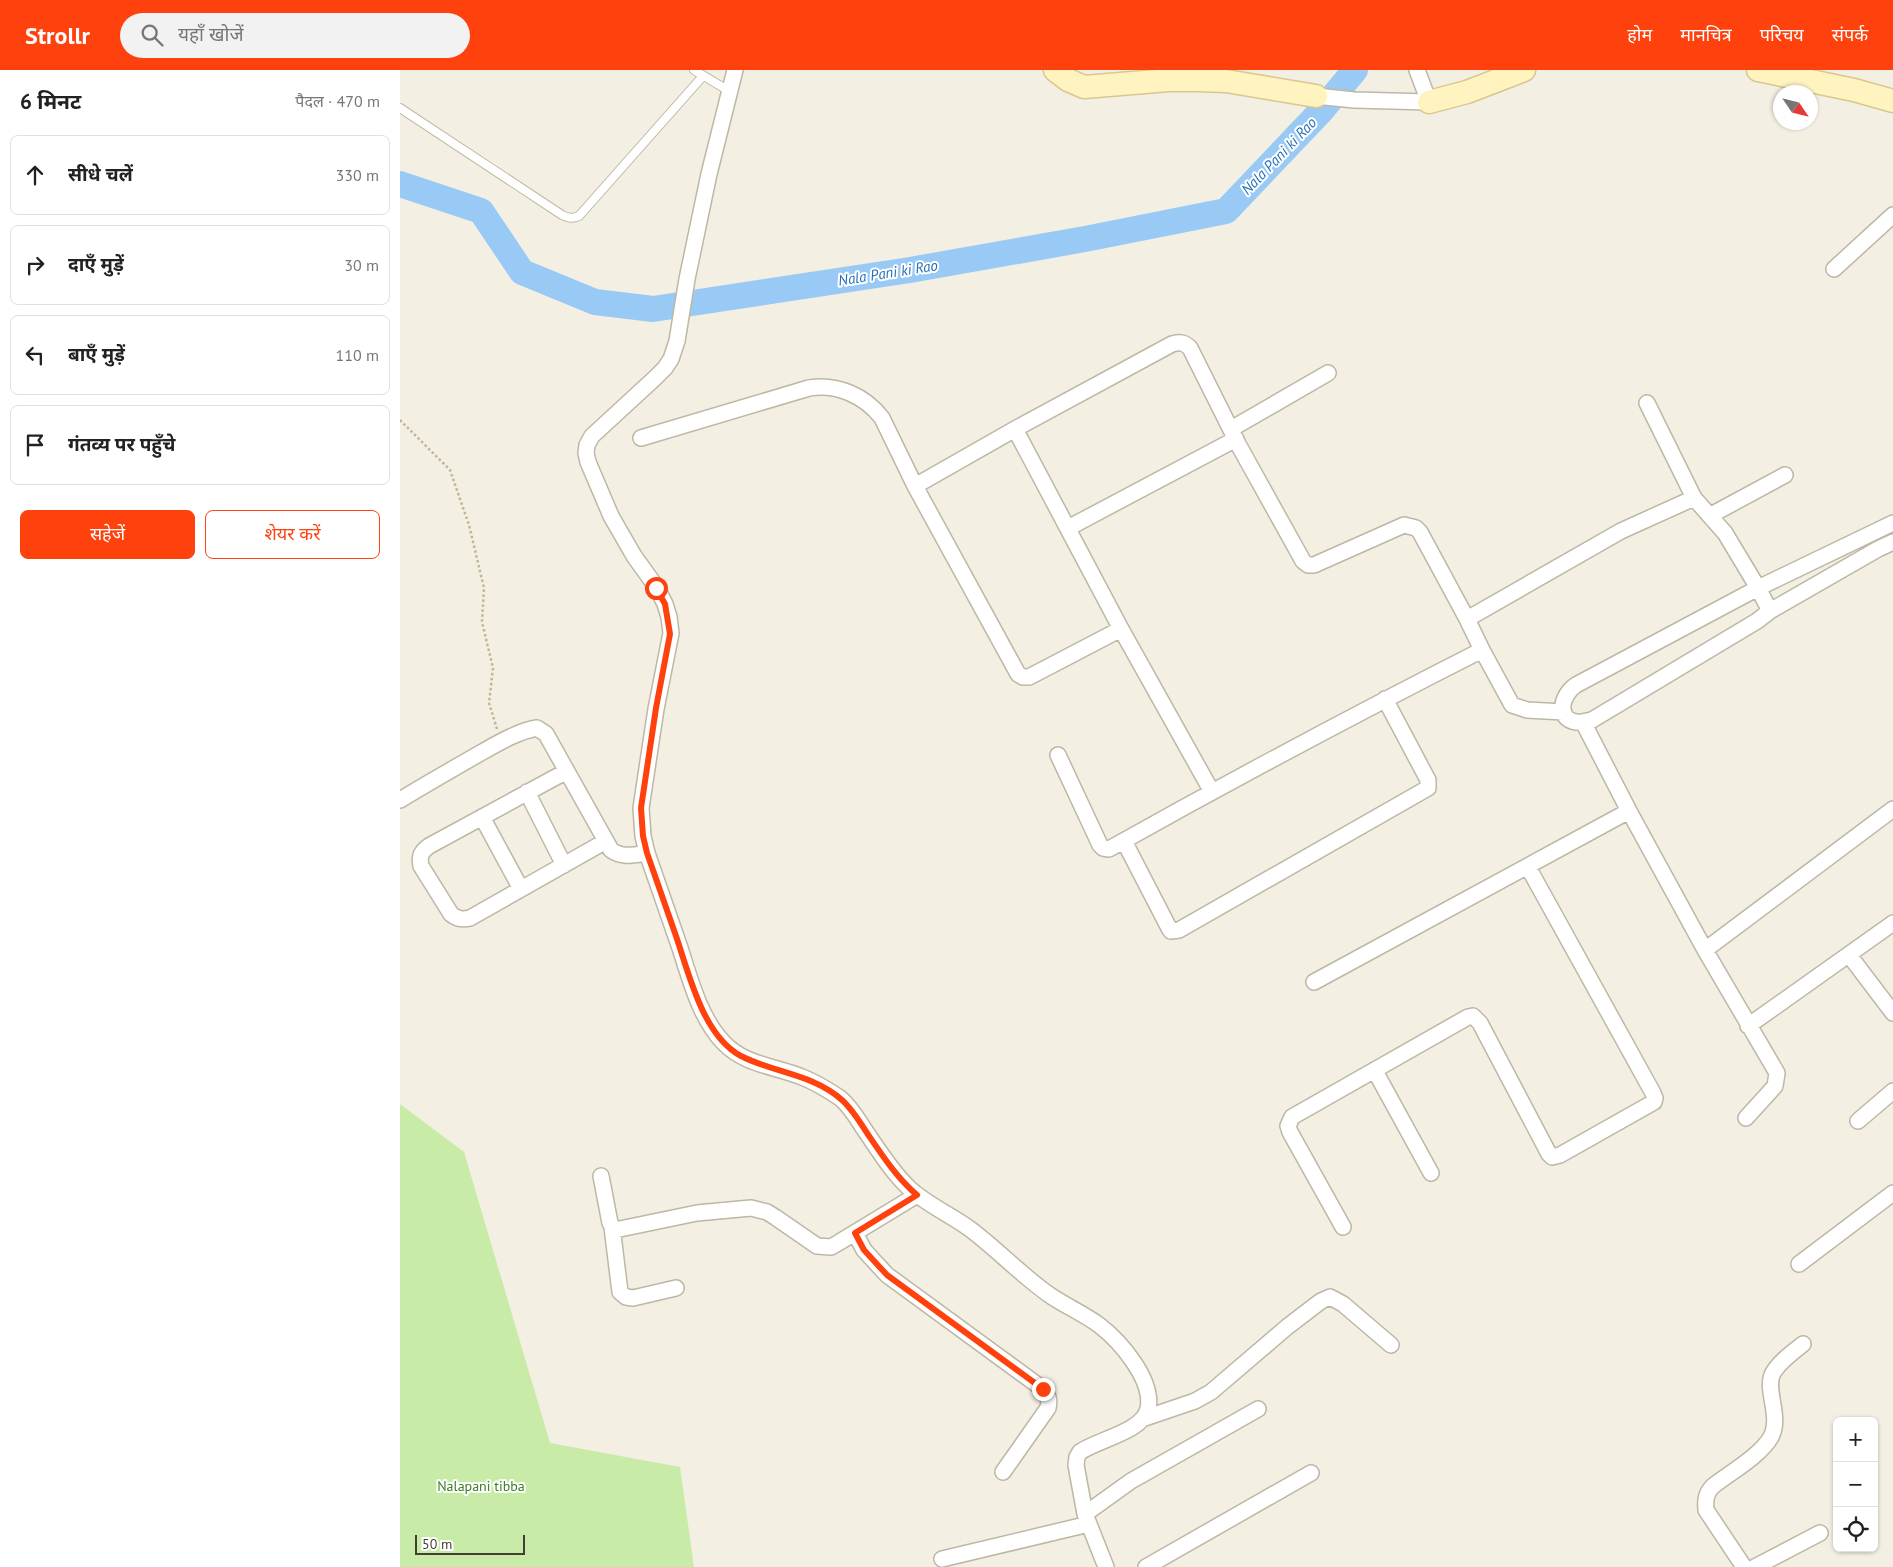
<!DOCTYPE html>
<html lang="hi">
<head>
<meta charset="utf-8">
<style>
	body { margin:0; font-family:"PT Sans","Noto Sans Devanagari",sans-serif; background:#f2f2f2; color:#222 }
	.controls { position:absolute; right:15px; bottom:15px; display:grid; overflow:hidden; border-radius:8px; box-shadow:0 1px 4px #0004 }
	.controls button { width:45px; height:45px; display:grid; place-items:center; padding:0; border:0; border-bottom:1px solid #e0e0e0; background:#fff; color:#222; font:25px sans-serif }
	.compass { position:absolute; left:1373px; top:15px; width:45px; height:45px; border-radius:50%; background:#fff; box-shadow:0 1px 4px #0004; rotate:125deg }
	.scale { position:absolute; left:15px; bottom:12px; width:110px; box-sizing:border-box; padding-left:5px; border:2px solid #453f33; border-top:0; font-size:14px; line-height:18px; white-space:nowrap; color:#453f33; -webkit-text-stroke:4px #fff; paint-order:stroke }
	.stop { position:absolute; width:15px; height:15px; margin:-11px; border:4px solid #ff410d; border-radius:50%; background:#fff }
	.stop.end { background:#ff410d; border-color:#fff; box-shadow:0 1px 5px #0008 }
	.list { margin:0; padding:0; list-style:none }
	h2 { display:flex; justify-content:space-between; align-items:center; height:65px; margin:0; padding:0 20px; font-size:21px }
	h2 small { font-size:16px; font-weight:400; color:#767676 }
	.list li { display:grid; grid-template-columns:32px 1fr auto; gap:15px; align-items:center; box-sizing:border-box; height:80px; margin:0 10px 10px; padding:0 10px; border:1px solid #e0e0e0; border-radius:8px }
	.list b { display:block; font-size:19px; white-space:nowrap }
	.list em { font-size:16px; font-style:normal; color:#767676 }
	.actions { display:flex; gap:10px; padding:15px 20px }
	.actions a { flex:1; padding:11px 0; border:1px solid #ff410d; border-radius:8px; text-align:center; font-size:18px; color:#ff410d }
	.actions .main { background:#ff410d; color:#fff }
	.icon { flex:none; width:28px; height:28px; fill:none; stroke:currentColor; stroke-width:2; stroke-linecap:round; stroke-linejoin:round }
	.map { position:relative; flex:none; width:1493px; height:1497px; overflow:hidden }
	header { display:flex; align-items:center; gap:30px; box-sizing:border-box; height:70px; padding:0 25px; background:#ff410d; color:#fff }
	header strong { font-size:24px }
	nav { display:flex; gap:28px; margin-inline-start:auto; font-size:18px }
	.search { width:350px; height:45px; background:#f2f2f2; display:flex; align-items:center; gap:12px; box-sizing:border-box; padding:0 18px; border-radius:28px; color:#767676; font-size:19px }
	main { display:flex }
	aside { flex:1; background:#fff }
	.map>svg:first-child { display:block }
</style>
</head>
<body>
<header>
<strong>Strollr</strong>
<div class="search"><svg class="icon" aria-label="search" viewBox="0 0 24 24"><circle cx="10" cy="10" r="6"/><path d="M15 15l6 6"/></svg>यहाँ खोजें</div>
<nav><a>होम</a><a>मानचित्र</a><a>परिचय</a><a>संपर्क</a></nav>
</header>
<main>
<aside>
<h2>6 मिनट<small>पैदल · 470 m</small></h2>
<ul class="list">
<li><svg class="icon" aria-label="ahead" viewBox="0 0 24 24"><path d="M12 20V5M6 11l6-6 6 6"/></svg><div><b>सीधे चलें</b></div><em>330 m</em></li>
<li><svg class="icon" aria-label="right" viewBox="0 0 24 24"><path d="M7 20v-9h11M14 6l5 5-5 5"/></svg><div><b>दाएँ मुड़ें</b></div><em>30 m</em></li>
<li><svg class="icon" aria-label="left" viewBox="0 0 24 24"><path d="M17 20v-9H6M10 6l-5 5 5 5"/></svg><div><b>बाएँ मुड़ें</b></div><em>110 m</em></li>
<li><svg class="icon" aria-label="arrive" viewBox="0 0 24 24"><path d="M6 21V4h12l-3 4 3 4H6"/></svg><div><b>गंतव्य पर पहुँचे</b></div></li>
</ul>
<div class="actions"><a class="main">सहेजें</a><a>शेयर करें</a></div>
</aside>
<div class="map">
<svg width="1493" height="1497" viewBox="0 0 1493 1497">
	<rect width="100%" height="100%" fill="#f3efe3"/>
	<path fill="#c8eba7" d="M0,1034L64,1082L150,1373L280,1397L294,1497H0Z"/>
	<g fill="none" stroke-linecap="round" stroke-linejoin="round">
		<path stroke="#99caf6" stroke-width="26" d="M0,114L81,141L122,202L195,232L253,239L510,200L685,169L826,141L922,40L955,0"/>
		<g stroke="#bfb7a5" stroke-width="10">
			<path id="lane" d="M294,0L329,21
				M0,38L162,145C169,148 172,149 179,146L303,6"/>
		</g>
		<g stroke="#bfb7a5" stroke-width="18">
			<path id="street" d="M335,0L309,104L287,209L277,271L271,289L265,298L255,308L192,366L187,375L186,383L188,392L211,446L234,486L257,518L265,534L269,547L271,563L256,639L241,738L243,766L247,783C258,815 269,846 280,878C290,909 300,948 323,972C344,995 375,996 402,1007C415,1012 428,1020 440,1028C450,1036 457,1048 464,1059C478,1079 491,1101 509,1118C527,1135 550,1144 570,1159C598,1180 622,1206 651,1226C666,1236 684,1244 699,1255C720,1271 754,1310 748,1339C742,1362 699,1369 680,1382L677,1387L676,1395L685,1444L706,1497
				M916,26L954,30L1029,32L1017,0
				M1434,199L1493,145
				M1247,333L1294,428L1325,463L1358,518L1370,541
				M615,359L721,559L812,722
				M831,359L928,303
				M241,368L409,318C437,313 465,326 482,348L515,416L618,604L623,607H629L721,559
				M515,416L615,359L772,274C780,272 784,272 790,278L838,374L903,491L908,495H914L1004,455L1016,458L1020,462L1067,549L1082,580L1112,635L1127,640L1164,642
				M1311,445L1385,405
				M1493,453L1358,518L1176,615C1162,624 1155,649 1176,652C1181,653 1186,651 1192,650L1357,551L1370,541L1478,479L1493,472
				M668,458L836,369
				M1067,549L1221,461L1294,428
				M1183,652L1229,741L1305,880L1377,1003L1375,1016L1346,1048
				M658,685L700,775L703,778L709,779C832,710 956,644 1082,580
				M167,701L29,776C21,782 19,786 21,796L51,844C57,849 62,850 70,848L206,771
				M127,722L164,795
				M0,730C28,713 56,697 84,681C100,672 119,661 137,658L146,664L211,780C222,788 234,785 247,783
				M82,747L121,819
				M724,771L769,858L771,861L779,860L1028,718V710L985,629
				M1305,880L1493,739
				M1449,885L1493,943
				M914,912L1229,741
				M1348,956L1493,853
				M975,1001L1031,1103
				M1458,1051L1493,1021
				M201,1106L210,1153L215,1160L297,1143L351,1138L367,1142L375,1147L417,1176L431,1177L438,1173L517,1125
				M212,1157L220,1222L226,1227L233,1228L276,1218
				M943,1157L890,1062L888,1056L892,1047L1068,947L1073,946L1080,953L1149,1084L1152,1087L1160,1085L1254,1032L1255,1028L1253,1023L1128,797
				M455,1163L464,1180L487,1205L643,1319C648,1326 650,1329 648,1338L603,1402
				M1399,1194L1493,1123
				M745,1348L795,1331L811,1322L887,1257L921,1231L930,1227L943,1234L991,1275
				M685,1444L731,1411L858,1339
				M542,1489L689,1454
				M746,1497L911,1403
				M1344,1497L1306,1440C1305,1430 1306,1423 1313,1416C1331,1402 1360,1386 1371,1367C1382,1346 1364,1319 1373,1303C1379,1292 1393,1282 1403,1274
				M1355,1497L1420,1463"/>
		</g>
		<g stroke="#d6c88e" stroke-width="25">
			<path id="secondary" d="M655,0L668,10L684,17L769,10H798L826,11L916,26
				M1358,0L1454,20L1493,31
				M1029,32L1067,22L1124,0"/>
		</g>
		<path stroke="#c2b595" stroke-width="2.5" stroke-dasharray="2.5 2.5" stroke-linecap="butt" d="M0,350L50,400L69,455L84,518L82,552L93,598L89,633L97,659"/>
		<use href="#lane" stroke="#fff" stroke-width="8"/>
		<use href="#street" stroke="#fff" stroke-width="15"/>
		<use href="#secondary" stroke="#fff4c0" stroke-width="22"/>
	</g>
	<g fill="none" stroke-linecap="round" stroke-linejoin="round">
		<path stroke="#ff410d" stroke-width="6" d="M256,518L265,534L270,564L256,638L241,738L243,766L247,783C257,811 266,838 276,866C289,904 303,966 341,986C374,1003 413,1004 442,1030C452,1039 460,1052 467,1063C482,1085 497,1108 517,1125L455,1163L464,1180L487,1205L643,1319"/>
	</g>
	<g text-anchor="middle" stroke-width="4" stroke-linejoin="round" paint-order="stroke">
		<g font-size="14" fill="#3e7b22" stroke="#fff">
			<text x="81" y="1421">Nalapani tibba</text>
		</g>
		<g font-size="15" font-style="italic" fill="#2470b8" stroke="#fff">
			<text transform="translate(879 86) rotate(-46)" y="5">Nala Pani ki Rao</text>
			<text transform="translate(488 203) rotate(-9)" y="5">Nala Pani ki Rao</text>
		</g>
	</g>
</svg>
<div class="controls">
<button>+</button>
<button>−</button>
<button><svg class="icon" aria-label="locate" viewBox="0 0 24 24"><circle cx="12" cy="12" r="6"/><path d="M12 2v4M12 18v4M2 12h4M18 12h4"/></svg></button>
</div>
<svg class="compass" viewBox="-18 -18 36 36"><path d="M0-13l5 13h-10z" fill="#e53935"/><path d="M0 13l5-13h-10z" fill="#767676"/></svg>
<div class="scale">50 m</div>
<div class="stop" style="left:256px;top:518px"></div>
<div class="stop end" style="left:643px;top:1319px"></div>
</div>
</main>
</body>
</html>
